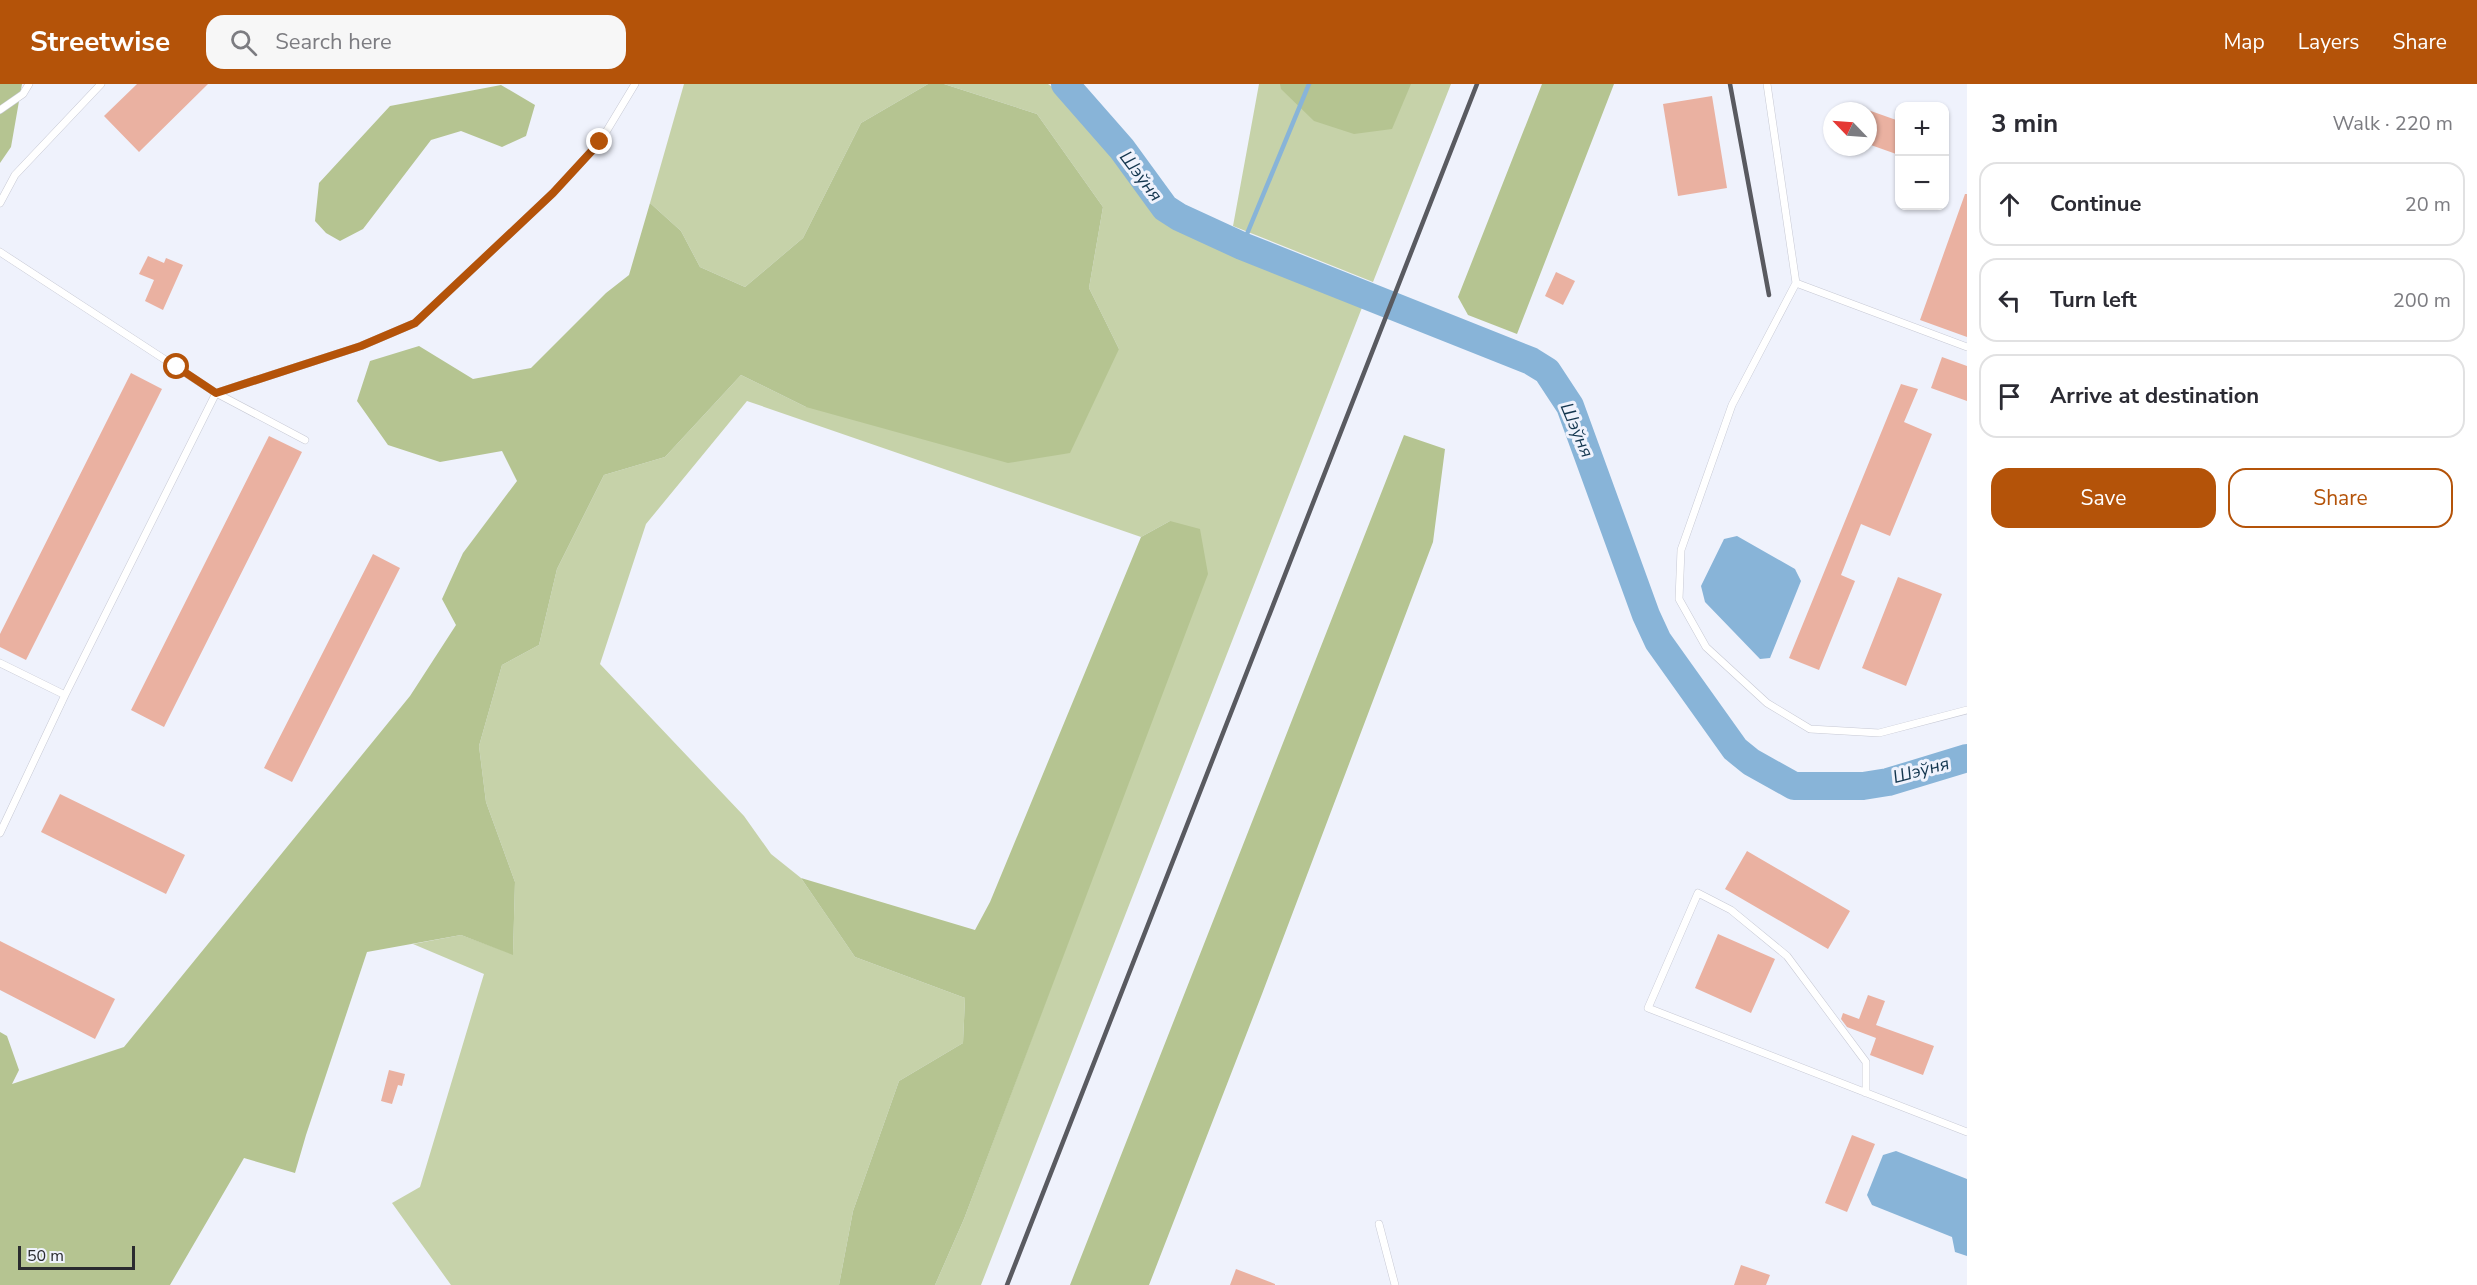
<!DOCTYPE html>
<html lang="en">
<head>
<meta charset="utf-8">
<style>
	body { margin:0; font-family:"Nunito Sans",sans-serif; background:#f7f7f7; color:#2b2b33 }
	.controls { position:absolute; right:18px; top:18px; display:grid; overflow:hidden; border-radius:12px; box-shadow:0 2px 4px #0004 }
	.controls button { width:54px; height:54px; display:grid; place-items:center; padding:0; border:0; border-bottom:2px solid #e1e1e2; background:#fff; color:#2b2b33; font:30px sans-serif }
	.compass { position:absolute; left:1823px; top:18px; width:54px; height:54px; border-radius:50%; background:#fff; box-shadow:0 2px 4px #0004; rotate:295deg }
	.scale { position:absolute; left:18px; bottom:15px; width:117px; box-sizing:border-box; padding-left:6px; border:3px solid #2a2b2f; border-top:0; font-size:16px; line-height:21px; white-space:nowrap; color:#2a2b2f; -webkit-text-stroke:4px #eff2fc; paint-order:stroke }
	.stop { position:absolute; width:18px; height:18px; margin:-14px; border:4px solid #b45309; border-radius:50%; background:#fff }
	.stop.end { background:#b45309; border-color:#fff; box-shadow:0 2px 6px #0008 }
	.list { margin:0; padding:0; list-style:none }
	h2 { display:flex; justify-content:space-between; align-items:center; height:78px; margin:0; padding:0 24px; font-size:26px }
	h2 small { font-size:20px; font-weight:400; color:#7c7c81 }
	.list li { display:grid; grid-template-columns:39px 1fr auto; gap:18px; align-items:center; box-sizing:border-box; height:84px; margin:0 12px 12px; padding:0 12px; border:2px solid #e1e1e2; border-radius:18px }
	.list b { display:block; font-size:22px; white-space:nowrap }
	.list em { font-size:20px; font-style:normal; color:#7c7c81 }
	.actions { display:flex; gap:12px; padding:18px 24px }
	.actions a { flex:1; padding:14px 0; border:2px solid #b45309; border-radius:18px; text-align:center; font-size:21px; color:#b45309 }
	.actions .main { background:#b45309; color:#fff }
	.icon { flex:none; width:33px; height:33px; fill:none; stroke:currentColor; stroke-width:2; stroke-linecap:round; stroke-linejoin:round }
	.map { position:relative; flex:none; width:1967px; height:1201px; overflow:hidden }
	header { display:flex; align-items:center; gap:36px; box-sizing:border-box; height:84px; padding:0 30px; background:#b45309; color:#fff }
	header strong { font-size:28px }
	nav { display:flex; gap:33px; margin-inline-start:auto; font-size:21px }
	.search { width:420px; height:54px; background:#f7f7f7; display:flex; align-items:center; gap:15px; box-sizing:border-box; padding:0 21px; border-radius:18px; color:#7c7c81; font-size:22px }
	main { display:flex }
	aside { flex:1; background:#fff }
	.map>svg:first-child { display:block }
</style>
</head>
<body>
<header>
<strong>Streetwise</strong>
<div class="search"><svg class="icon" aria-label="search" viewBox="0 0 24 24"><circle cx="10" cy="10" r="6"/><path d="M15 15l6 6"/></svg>Search here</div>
<nav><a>Map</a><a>Layers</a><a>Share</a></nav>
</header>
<main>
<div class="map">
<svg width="1967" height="1201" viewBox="0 0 1967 1201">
	<rect width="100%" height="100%" fill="#eff2fc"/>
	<path fill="#c6d2a9" d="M684,0H928L861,39L803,154L745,203L700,183L681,147L650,119Z
		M944,0H1048L1066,12L1161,135L1193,152L1363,221L981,1201H935L964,1135L1086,810L1170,437L1141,453L747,317L646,440L600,580L744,732L771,770L801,794L855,873L965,914L963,959L899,997L853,1127L839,1201H451L392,1119L420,1103L484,890L413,860L461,851L513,870L515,798L486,718L479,662L502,581L539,561L557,485L604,391L665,373L741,291L806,323L1119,265L1089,204L1103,123L1037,30Z
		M1259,0H1451L1373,198L1233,142Z"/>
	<path fill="#b5c491" d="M0,0H22L11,63L0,79Z
		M928,0H944L1037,30L1103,123L1089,204L1119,265L1070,369L1008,379L806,323L741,291L665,373L604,391L557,485L539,561L502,581L479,662L486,718L515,798L513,871L461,851L367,868L306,1051L295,1089L244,1074L170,1201H0V948L7,952L19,986L12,1000L124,963L410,612L456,541L442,515L463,469L517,397L502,367L440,378L388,361L357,317L370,277L419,262L473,295L531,284L606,209L629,191L650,119L681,147L700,183L745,203L803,154L861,39Z
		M1280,0H1411L1392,45L1354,50L1314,37L1281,5Z
		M1542,0H1614L1517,250L1468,231L1458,213Z
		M501,1L535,21L526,52L502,63L461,47L431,56L363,145L340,157L326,149L315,137L319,99L390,22Z
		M1404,351L1445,365L1433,458L1262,910L1149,1201H1070Z
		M1170,437L1200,445L1208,490L964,1135L935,1201H839L853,1127L899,997L963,959L965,914L855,873L801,794L975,846L990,818L1141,453Z"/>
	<path fill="#88b4d8" d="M1737,452L1795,485L1801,497L1770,574L1760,575L1705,518L1701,502L1724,455Z
		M1896,1067L1967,1095V1172L1955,1168L1952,1153L1872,1121L1867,1111L1883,1071Z"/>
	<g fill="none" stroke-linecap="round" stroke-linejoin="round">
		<path stroke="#88b4d8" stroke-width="4.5" d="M1242,162L1309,0"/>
		<path stroke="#88b4d8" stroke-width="28" d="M1065,0L1122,65L1165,124L1179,133L1242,162L1531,277L1547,287L1570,322L1646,531L1658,557L1735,665L1751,678L1794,702H1863L1888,698L1967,674"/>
	</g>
	<path fill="#eab1a1" d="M137,0H208L139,68L104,32Z
		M1712,12L1727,104L1678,112L1663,20Z
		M1868,26L1899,37V71L1868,60Z
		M1965,110H1967V253L1920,236Z
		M148,172L164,179L166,174L183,181L163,226L145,217L154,196L139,190Z
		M1556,188L1575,197L1563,221L1545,212Z
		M1942,273L1967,282V317L1931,304Z
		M131,289L162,305L26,576L0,563V550Z
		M1901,300L1918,305L1904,338L1932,350L1890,452L1861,440L1841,491L1855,497L1819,586L1789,574Z
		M269,352L302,368L164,643L131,626Z
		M373,470L400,484L292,698L264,684Z
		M1898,493L1942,510L1906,602L1862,584Z
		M60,710L185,771L166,810L41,748Z
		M1747,767L1850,827L1828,865L1725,805Z
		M1718,850L1775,875L1751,929L1695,904Z
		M0,857L115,915L95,955L0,906Z
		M1868,911L1885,917L1876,941L1934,962L1923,991L1870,971L1876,954L1847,943L1841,935L1843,929L1859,935Z
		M389,986L405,990L402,1002L398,1001L392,1020L381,1017Z
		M1852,1051L1875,1060L1847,1128L1825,1119Z
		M1741,1181L1770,1191L1766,1201H1734Z
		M1236,1185L1275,1200V1201H1230Z"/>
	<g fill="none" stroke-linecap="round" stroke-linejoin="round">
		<g stroke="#c7c9d4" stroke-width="8">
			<path id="service" d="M1767,0L1796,199L1967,263
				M0,26L23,10L29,0
				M0,119L15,91L101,0
				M0,168L216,309L305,356
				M1796,199L1732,321L1681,466L1679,515L1706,563L1767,619L1810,645L1879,649L1967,626
				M0,579L65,611
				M0,749L65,611L216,309L361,262L415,239L553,109L600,58L635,0
				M1866,1009V978L1787,872L1731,826L1698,809L1648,924L1967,1048
				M1379,1140L1395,1201"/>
		</g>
		<use href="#service" stroke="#fff" stroke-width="7"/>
		<path stroke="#595a60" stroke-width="4.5" d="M1730,0L1769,211
			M1007,1201L1477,0"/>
	</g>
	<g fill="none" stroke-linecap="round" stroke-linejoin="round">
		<path stroke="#b45309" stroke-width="8" d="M177,283L216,309L361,262L415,239L553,109L600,58"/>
	</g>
	<g text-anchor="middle" stroke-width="6" stroke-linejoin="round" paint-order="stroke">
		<g font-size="18" font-style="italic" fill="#12354e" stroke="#eff2fc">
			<text transform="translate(1141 92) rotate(53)" y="6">Шэўня</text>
			<text transform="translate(1577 346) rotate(67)" y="6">Шэўня</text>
			<text transform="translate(1921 686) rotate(-15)" y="6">Шэўня</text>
		</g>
	</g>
</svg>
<div class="controls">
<button>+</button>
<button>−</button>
</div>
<svg class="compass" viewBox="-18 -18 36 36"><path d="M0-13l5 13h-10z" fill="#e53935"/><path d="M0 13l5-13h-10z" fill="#7c7c81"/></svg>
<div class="scale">50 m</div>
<div class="stop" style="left:177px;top:283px"></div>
<div class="stop end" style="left:600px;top:58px"></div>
</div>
<aside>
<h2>3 min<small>Walk · 220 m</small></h2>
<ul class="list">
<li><svg class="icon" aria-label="ahead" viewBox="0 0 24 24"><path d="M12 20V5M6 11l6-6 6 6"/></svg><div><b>Continue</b></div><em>20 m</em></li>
<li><svg class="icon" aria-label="left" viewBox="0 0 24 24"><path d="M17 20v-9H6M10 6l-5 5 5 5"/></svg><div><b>Turn left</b></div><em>200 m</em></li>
<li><svg class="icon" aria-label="arrive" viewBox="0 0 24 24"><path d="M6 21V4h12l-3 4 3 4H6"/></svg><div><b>Arrive at destination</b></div></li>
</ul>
<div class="actions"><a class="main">Save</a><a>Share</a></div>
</aside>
</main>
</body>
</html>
